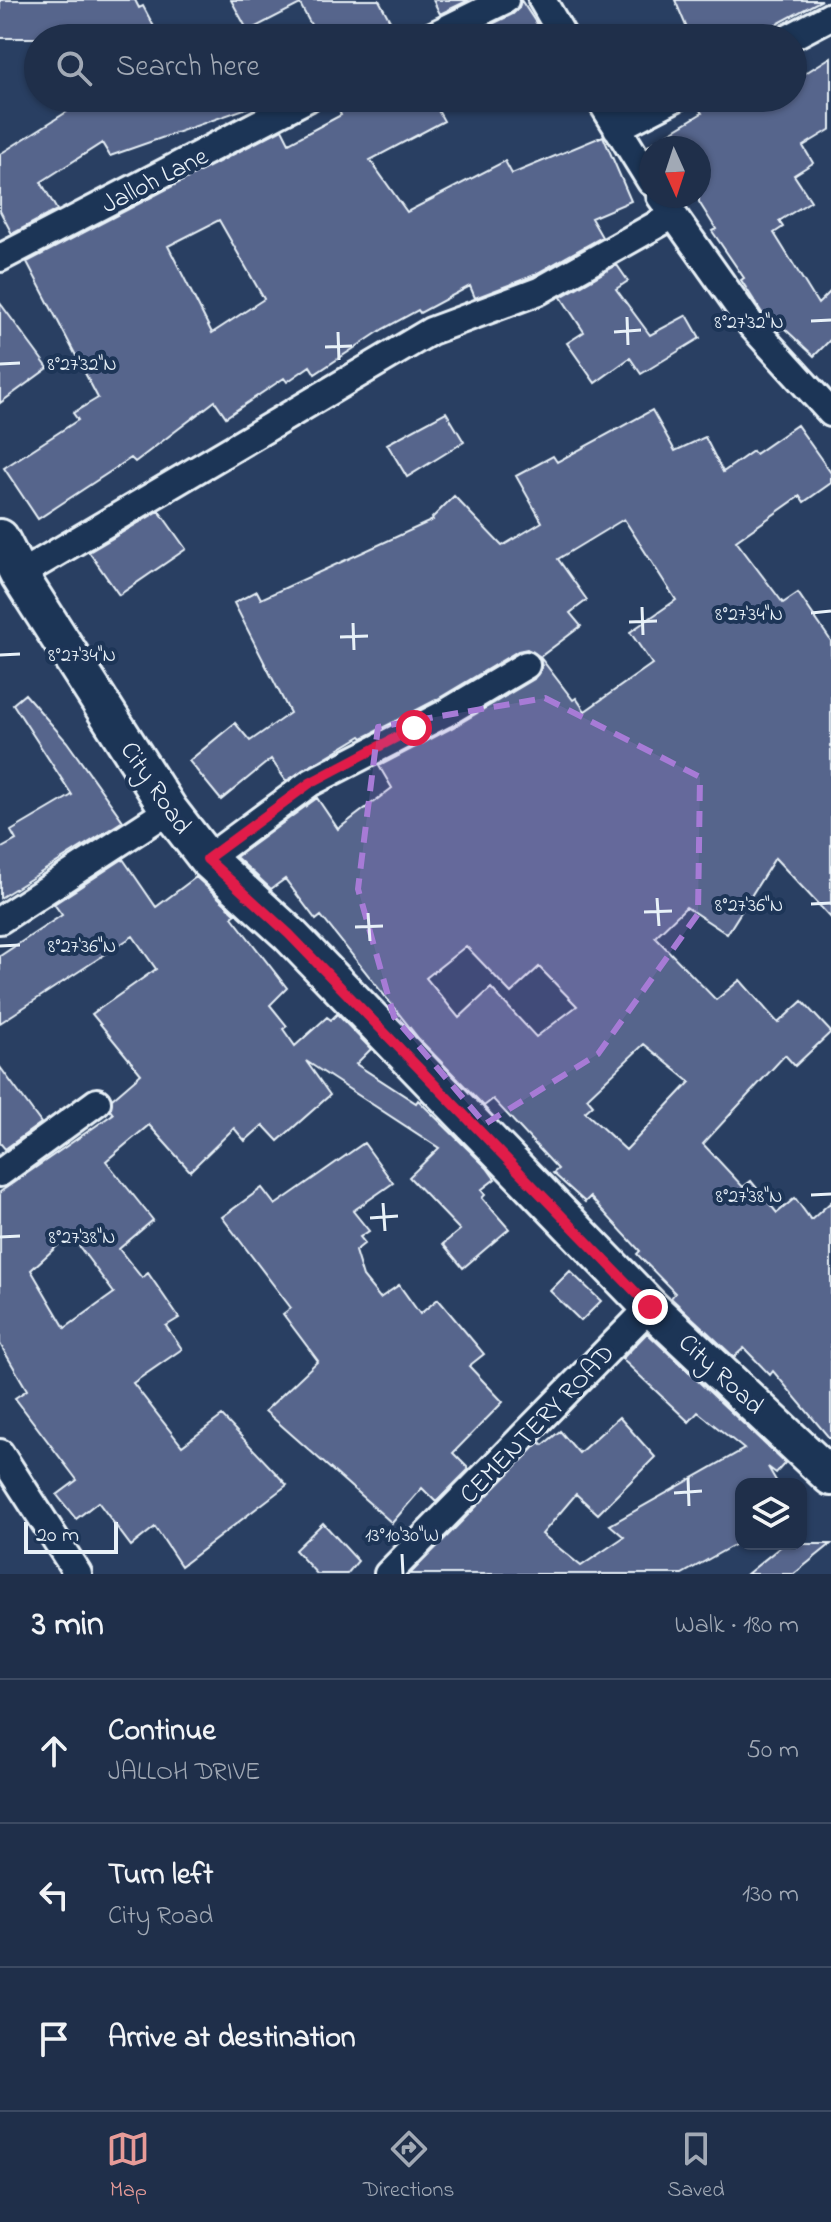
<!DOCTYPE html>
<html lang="en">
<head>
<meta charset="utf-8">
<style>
	body { margin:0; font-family:"Indie Flower",sans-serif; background:#2c3b54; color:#f1f3f6 }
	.controls { position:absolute; right:24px; bottom:24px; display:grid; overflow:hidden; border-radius:16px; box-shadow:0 2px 6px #0004 }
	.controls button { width:72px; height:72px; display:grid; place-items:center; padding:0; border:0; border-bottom:2px solid #3c4a62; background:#1f2f4a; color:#f1f3f6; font:40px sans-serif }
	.compass { position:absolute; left:639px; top:136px; width:72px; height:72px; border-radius:50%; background:#1f2f4a; box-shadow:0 2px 6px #0004; rotate:177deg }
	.scale { position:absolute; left:24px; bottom:20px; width:94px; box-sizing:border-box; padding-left:8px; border:4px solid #e8f1f8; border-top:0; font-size:22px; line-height:28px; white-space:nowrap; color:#e8f1f8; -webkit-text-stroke:6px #1d3557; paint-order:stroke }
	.stop { position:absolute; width:24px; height:24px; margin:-18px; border:6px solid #e11d48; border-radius:50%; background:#fff }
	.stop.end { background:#e11d48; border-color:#fff; box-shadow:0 2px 8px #0008 }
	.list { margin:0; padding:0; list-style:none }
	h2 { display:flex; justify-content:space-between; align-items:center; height:104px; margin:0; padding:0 32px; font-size:34px }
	h2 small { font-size:26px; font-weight:400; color:#a1a9b5 }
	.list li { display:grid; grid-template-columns:52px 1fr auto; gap:24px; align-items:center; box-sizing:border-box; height:144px; padding:0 32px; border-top:2px solid #3c4a62 }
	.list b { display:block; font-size:30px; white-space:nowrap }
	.list p { margin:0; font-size:26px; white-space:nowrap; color:#a1a9b5 }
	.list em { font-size:26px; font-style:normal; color:#a1a9b5 }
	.icon { flex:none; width:44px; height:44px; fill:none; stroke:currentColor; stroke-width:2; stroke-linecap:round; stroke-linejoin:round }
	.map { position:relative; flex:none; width:831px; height:1574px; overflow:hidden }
	.search { position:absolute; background:#1f2f4a; box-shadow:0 2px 6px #0004; left:24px; right:24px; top:24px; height:88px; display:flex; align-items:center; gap:20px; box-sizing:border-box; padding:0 28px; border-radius:44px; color:#a1a9b5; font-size:30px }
	.sheet { height:536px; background:#1f2f4a }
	nav { display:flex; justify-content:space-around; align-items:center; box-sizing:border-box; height:112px; border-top:2px solid #3c4a62; background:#1f2f4a; font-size:22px; color:#a1a9b5 }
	nav a { display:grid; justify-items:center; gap:4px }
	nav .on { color:#e69b98 }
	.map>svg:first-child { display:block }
</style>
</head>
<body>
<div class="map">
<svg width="831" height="1574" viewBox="0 0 831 1574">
	<rect width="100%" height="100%" fill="#293f62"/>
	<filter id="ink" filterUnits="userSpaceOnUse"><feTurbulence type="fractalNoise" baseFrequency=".0125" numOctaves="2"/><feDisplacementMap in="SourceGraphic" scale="16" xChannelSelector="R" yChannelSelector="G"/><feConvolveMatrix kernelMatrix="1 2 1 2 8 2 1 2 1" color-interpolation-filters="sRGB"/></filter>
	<g filter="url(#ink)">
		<path fill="#57658c" stroke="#e8f1f8" stroke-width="2" fill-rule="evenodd" d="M0,0H135L139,8L143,6L160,38H0Z
			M231,0H379L399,38H318L300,4L248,31Z
			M433,0H469L440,14Z
			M521,0L546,38H464L513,14L519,8Z
			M675,0H822L751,38H691Z
			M831,57V129L803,146L813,163L794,175L811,201L779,221L783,227L774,233L818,304L831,291V339L814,356L784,328L778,331L764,316L741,280L744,278L712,231L716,229L699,202V148L648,146L702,113L699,109L715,98H793V81Z
			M89,98H266L267,101L110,156L102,143L41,182L57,210L12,234L0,211V154Z
			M333,98H431L444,121L370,160L407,212L505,161L512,174L603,136L631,201L591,218L602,237L532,276L475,298L470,286L420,313L418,310L383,329L315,374L310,366L287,382L284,378L226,417L215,401L135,462L131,458L38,519L4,468L78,420L73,413L98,398L27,262L282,129L289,143L341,115ZM219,220L264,299L212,333L168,246Z
			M617,265L628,281L616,289L650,335L687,315L700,338L641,374L630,358L595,383L567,343L584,332L561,297Z
			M0,303L48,368L0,403Z
			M652,410L675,451L705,437L723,472L753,451L755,454L797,425L831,473V483L804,502L800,496L736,541L783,603L798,593L831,641V918L775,858L727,934L686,907L655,937L716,1000L740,980L778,1023L802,1001L831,1032L795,1066L785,1055L703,1144L743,1187L751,1181L777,1213L795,1198L811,1220L831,1202V1440L773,1371L770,1375L744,1348L734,1357L671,1298L675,1293L637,1254L640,1251L590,1197L585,1202L553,1173L558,1169L493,1099L484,1106L419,1039L321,916L316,920L285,879L271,889L236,857L317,798L338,829L392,788L379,766L452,728L534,679L542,666L539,656L527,649L518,651L436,700L363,738L361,736L286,781L271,759L221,800L189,761L235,723L250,741L290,713L234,603L257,591L261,599L433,520L432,518L454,496L502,546L542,522L516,476L553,456L557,462ZM624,519L676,600L630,632L652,664L585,711L576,698L573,700L540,657L581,626L570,613L587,600L558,559ZM466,946L511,993L539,967L577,1006L536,1037L491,988L459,1018L426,978ZM644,1044L690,1082L626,1150L585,1112L593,1105L587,1098Z
			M446,412L464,442L407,477L387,444Z
			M159,511L186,549L119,595L89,552Z
			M25,694L67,742L123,821L0,898V849L16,840L11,831L72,795L13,704Z
			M123,859L156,907L196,877L236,914L232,917L287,988L270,1005L287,1026L283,1029L295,1046L327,1017L331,1020L337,1014L371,1049L356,1064L416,1103L418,1100L487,1168L495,1179L481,1190L485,1195L482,1198L509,1229L463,1268L443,1244L460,1230L409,1177L439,1148L306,1061L330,1095L278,1141L263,1125L245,1141L234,1128L190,1171L149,1125L106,1161L153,1220L119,1249L142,1278L148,1273L179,1318L166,1326L182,1349L133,1383L182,1446L222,1416L287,1485L181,1566L155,1527L131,1546L98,1502L76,1519L57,1495L77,1480L15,1398L27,1390L0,1344V1192L113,1114L110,1110L112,1099L141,1074L92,1014L156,969L133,936L0,1023V956L62,915L54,904ZM72,1237L114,1293L65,1328L31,1270L66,1238L67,1240Z
			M0,1067L41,1123L5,1149L0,1143Z
			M364,1143L393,1183L353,1211L369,1231L360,1237L365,1243L355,1251L363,1277L380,1298L399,1285L420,1314L438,1299L484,1354L469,1366L503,1402L453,1453L469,1469L436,1502L422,1488L392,1523L265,1411L318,1361L283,1314L291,1308L222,1217L262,1188L275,1205Z
			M570,1271L601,1301L581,1321L550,1291Z
			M647,1333L785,1463L776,1473L768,1467L778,1484H741V1541L682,1574H410L540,1442L543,1445L560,1431L579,1453L619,1417L655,1457L598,1514L576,1494L542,1534L581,1566L624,1537L610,1525L744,1449L698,1412L689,1422L622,1359Z
			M323,1523L358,1561L347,1574H317L295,1550Z
			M784,1544H831L794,1574H747Z"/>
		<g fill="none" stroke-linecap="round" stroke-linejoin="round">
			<g stroke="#e8f1f8" stroke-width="32">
				<path id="street" d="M542,0L564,38
					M428,38L505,0
					M789,38L831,16
					M599,98L651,182
					M617,128L675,98
					M660,196L752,326L831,413
					M0,258L308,98
					M19,575L431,331L539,291L672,216
					M207,859L310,783L444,714L526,665
					M0,920L169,810
					M0,1173L97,1102
					M0,1453L78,1574
					M388,1574L650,1307"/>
			</g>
			<g stroke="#e8f1f8" stroke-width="42">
				<path id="secondary" d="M0,538L19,575L169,810L207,859L289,934L650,1307L831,1477"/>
			</g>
			<use href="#street" stroke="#1d3557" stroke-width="26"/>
			<use href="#secondary" stroke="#1d3557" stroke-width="36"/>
		</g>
	</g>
	<g fill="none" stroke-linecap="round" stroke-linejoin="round" filter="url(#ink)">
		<path stroke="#e11d48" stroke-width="10" d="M414,728L310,783L207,859L289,934L650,1307"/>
	</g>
	<path fill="#a77bd6" fill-opacity="0.2" stroke="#a77bd6" stroke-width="6" stroke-dasharray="16 10" stroke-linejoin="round" d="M545,698L700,777L698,914L598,1054L485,1124L394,1017L358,889L378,727Z"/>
	<path fill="none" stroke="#e8f1f8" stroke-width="3" d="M627,317L628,345M811,321L831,320M338,332L339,360M614,332L641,330M325,347L352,346M0,364L20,363M642,607L643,635M811,613L831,611M629,622L657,621M353,623L354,650M340,637L368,636M0,655L20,654M657,898L659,926M811,904L831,903M644,912L672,911M368,913L370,941M355,927L383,926M0,946L20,945M811,1195L831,1194M383,1203L385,1231M370,1218L398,1216M0,1237L20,1236M688,1478L689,1506M674,1493L702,1491M402,1554L403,1574"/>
	<g text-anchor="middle" stroke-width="8" stroke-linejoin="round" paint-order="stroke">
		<g font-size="26" fill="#e8f1f8" stroke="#1d3557">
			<text transform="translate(154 179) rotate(-27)" y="9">Jalloh Lane</text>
			<text transform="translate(157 787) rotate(56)" y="9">City Road</text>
			<text transform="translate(722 1373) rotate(43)" y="9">City Road</text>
			<text transform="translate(536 1423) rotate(-46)" y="9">CEMENTERY ROAD</text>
		</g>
	</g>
	<g font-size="20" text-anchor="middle" fill="#e8f1f8" stroke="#1d3557" stroke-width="8" stroke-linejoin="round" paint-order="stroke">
		<text x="749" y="328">8°27'32"N</text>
		<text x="82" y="370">8°27'32"N</text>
		<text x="749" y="620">8°27'34"N</text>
		<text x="82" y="661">8°27'34"N</text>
		<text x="749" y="911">8°27'36"N</text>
		<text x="82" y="952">8°27'36"N</text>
		<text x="749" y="1202">8°27'38"N</text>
		<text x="82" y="1243">8°27'38"N</text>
		<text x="402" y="1541">13°10'30"W</text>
	</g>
</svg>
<div class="controls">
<button><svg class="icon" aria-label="layers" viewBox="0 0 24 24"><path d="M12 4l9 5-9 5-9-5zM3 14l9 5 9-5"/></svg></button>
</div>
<svg class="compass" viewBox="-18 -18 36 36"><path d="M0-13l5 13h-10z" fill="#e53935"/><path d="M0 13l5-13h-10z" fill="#a1a9b5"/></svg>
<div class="scale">20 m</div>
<div class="stop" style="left:414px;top:728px"></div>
<div class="stop end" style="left:650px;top:1307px"></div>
<div class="search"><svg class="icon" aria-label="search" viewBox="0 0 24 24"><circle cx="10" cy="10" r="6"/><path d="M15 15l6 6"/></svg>Search here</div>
</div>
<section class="sheet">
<h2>3 min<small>Walk · 180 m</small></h2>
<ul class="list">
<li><svg class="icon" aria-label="ahead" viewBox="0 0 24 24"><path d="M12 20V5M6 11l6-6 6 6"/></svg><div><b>Continue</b><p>JALLOH DRIVE</p></div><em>50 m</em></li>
<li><svg class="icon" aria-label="left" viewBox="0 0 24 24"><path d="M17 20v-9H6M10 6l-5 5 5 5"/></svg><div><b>Turn left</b><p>City Road</p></div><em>130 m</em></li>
<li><svg class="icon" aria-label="arrive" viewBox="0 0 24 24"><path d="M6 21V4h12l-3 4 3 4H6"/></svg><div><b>Arrive at destination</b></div></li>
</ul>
</section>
<nav>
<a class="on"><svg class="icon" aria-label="map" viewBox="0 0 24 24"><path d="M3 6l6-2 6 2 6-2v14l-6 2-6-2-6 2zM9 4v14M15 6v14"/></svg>Map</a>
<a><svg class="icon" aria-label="directions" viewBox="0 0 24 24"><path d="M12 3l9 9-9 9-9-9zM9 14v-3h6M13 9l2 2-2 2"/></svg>Directions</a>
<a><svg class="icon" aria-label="saved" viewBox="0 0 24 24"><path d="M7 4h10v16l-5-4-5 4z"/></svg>Saved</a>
</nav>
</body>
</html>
